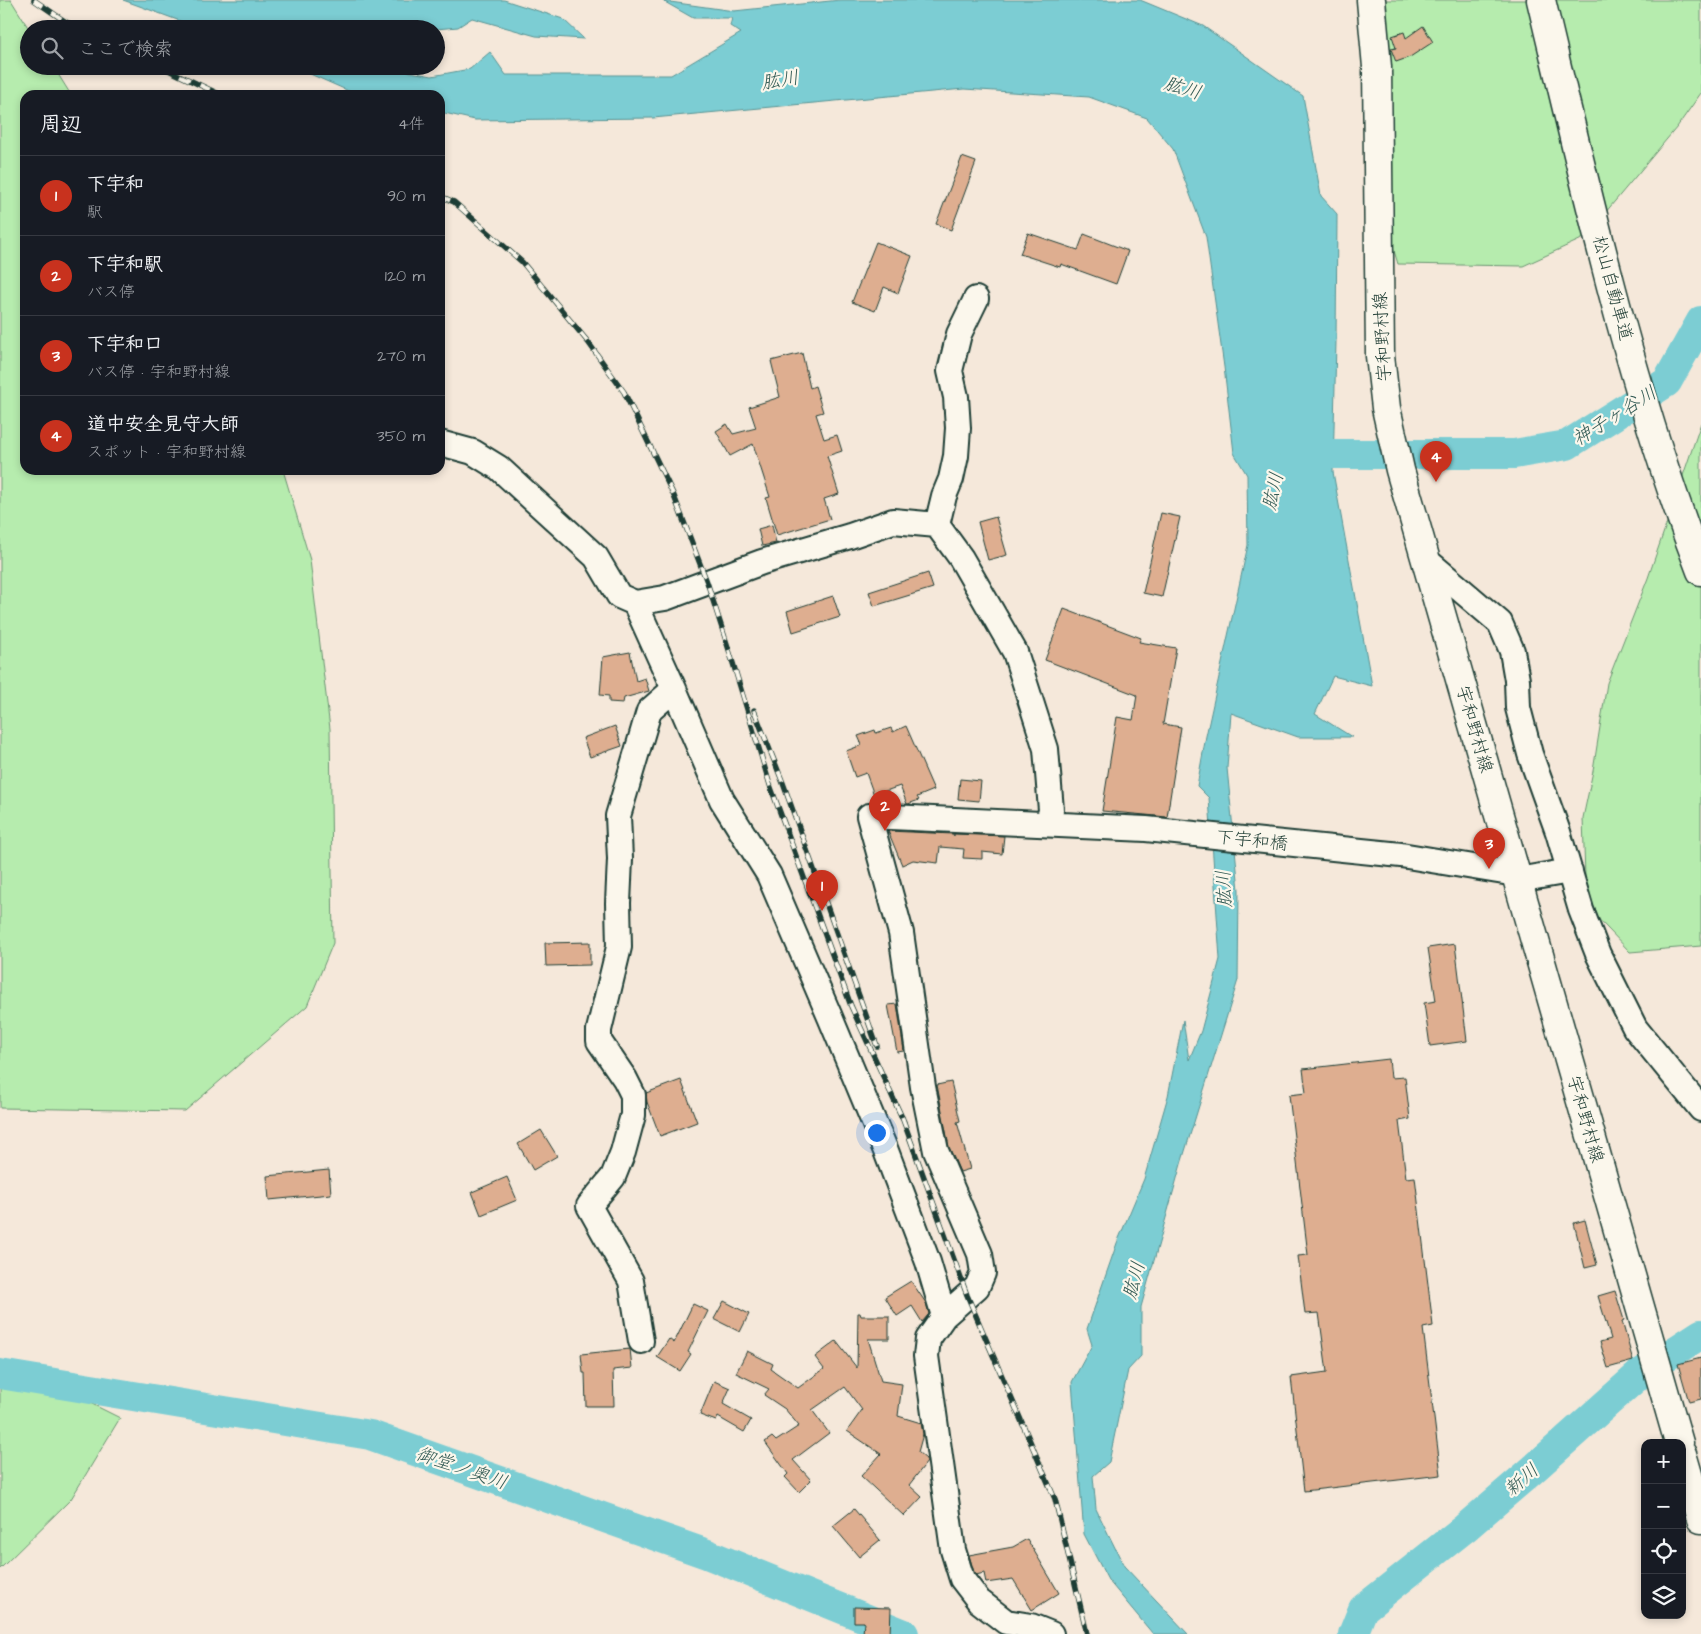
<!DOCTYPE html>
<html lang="ja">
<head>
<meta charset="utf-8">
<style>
	body { margin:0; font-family:"Architects Daughter","Klee One",sans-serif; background:#242831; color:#f1f3f6 }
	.controls { position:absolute; right:15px; bottom:15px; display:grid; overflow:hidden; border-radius:10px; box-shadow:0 2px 8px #0003 }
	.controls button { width:45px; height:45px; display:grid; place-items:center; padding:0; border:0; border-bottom:1px solid #363941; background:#171b24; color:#f1f3f6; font:25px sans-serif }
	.you { position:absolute; left:876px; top:1132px; width:18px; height:18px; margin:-12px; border:4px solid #fff; border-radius:50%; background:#1a73e8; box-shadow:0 0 0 8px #1a73e833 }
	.badge { display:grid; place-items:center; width:32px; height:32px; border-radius:50%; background:#c8321e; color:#fff; font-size:16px; font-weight:700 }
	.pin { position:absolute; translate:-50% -41px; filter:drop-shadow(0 1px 2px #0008) }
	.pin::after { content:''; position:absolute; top:26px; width:18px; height:15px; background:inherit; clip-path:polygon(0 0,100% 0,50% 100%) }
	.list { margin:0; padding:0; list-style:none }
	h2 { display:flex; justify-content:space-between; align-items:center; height:65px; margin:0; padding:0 20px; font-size:21px }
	h2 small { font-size:16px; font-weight:400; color:#9ea1a6 }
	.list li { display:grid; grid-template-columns:32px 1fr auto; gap:15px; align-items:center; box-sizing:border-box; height:80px; padding:0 20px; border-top:1px solid #363941 }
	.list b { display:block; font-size:19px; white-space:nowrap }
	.list p { margin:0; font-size:16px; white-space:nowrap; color:#9ea1a6 }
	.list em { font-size:16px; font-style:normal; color:#9ea1a6 }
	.icon { flex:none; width:28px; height:28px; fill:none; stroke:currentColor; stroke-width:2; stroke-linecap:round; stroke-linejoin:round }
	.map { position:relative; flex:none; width:1701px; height:1634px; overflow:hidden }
	.search { position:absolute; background:#171b24; box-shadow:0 2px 8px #0003; left:20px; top:20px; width:425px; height:55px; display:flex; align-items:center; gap:12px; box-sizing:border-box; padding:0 18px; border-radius:28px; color:#9ea1a6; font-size:19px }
	.panel { position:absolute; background:#171b24; box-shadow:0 2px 8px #0003; left:20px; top:90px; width:425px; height:385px; border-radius:15px }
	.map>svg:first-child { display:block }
</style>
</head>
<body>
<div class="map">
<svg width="1701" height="1634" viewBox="0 0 1701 1634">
	<rect width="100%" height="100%" fill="#f5e8da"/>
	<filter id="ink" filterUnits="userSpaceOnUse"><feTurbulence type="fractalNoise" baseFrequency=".02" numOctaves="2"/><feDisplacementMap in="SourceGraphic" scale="10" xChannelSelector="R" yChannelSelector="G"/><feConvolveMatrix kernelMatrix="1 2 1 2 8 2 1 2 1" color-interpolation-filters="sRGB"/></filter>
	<g filter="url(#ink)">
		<path fill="#b6ecae" stroke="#6a9471" d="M0,0H11L29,29V66H53L71,95H25V470H283L310,560L330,729L333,943L307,1006L185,1111L0,1108Z
			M1379,0H1701V93L1677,127L1584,238L1523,266L1398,264L1372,178Z
			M1701,423V946L1630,952L1586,906L1583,818L1593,771L1607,683L1648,578Z
			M0,1365L28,1372L120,1418L71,1499L0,1569Z"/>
		<path fill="#7ccdd3" stroke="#579393" d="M123,0H504L563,19L584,39L536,36L472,18L458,27L436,29H202Z
			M840,0H1140L1203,26L1303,96L1321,196L1337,214L1336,341L1333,472L1372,686L1333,676L1315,714L1352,737H1298L1231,713L1227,768L1239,890L1238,980L1181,1164L1141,1307V1356L1128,1370L1109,1462L1093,1476L1096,1509L1124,1566L1188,1634H1153L1108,1580L1084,1534L1072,1382L1092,1345L1087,1329L1117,1243L1144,1179L1168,1096L1183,1020L1189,1060L1201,1031L1220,959L1209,798L1197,786L1206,736L1248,545L1247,475L1234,453L1224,367L1206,237L1173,149L1147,118L1089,97L964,89L653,118L475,120L440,112V95H366L351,92L292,66H380L432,76L470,69L490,52L506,75H671L741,33L730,26L732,18H693L663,1L734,11Z"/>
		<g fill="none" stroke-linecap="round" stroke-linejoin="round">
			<path stroke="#7ccdd3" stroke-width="30" d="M1294,454H1514L1567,445L1667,382L1701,321
				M0,1374L370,1435L707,1554L904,1634
				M1353,1634L1363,1609L1465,1528L1529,1473L1641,1373L1701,1334"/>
		</g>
		<path fill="#deae90" stroke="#1f3d34" d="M1423,26L1433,42L1410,57L1396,62L1391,49L1396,48L1392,36L1404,32L1406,38Z
			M962,157L976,162L951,230L936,224Z
			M1028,233L1078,250L1084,234L1128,251L1116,284L1061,264L1060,267L1020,254Z
			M876,242L912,256L898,293L884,287L875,311L852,302Z
			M802,353L810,388L815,386L823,412L816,414L824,439L837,435L842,451L827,456L839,494L824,499L830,519L777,535L766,498L770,497L753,444L730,456L716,431L727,424L733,434L756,428L749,407L780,397L771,361Z
			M1161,513L1180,517L1162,597L1143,593Z
			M996,517L1007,555L988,560L978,522Z
			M772,525L776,543L762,546L758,529Z
			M928,573L933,588L874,606L869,592Z
			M833,596L840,617L793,632L787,611Z
			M1064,609L1141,638L1139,642L1176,648L1163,724L1181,727L1167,817L1102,811L1117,717L1133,720L1137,695L1045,660Z
			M630,652L636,681L645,678L649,691L624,698L623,703L609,702V696L600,695L603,657Z
			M615,726L622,746L590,757L583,738Z
			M906,726L934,790L917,797L919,800L908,804H907L900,786L874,795L866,773L855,777L846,751L862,745L858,736L875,730L876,733L891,728L893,732Z
			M960,779L981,781L979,801L958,799Z
			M888,831L953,834L954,836V834L1004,836L1002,854L982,852V859L963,858L964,849L940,847L938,863L913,860L902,865Z
			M590,942V965L546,966L545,943Z
			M1455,944L1467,1041L1430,1046L1424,1003L1436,1001L1428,948Z
			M897,1004L904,1051L897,1052L888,1005Z
			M1389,1059L1391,1078L1405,1077L1410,1119L1399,1121L1406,1178L1415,1177L1433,1326L1423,1328L1441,1475L1304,1491L1291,1377L1327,1372L1319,1313L1305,1314L1298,1256L1308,1255L1289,1095L1306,1093L1303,1069Z
			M681,1080L697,1122L660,1136L647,1102L646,1093Z
			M951,1082L960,1121L957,1122L970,1169L960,1172L949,1147L937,1085Z
			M541,1130L557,1156L533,1170L518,1144Z
			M329,1170L331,1194L269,1200L267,1176Z
			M507,1177L517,1200L481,1215L472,1192Z
			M1585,1220L1597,1265L1585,1268L1574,1223Z
			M911,1281L926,1303L929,1314L922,1322L912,1306L897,1316L885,1297Z
			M1615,1291L1624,1320L1622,1321L1633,1361L1608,1368L1600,1342L1611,1339L1598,1296Z
			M724,1301L749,1314L740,1332L714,1319Z
			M693,1304L708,1311L688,1352L691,1354L680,1371L657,1357L669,1339L674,1343Z
			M858,1313H860L861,1316H889V1339H868L881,1381L902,1384L898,1416L921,1423L923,1434L918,1452L926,1459L927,1462L909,1485L922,1497L904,1516L861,1476L881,1454L847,1431L862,1410L845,1387L812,1410L829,1433L793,1460L811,1480L799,1492L785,1477L788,1474L765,1442L772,1437L776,1441L799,1426L785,1409L764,1395L769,1389L736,1373L747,1351L773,1364L771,1369L798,1388L824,1369L815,1357L836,1341L857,1368Z
			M630,1349L632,1368L613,1370L614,1406H586L585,1373H583L581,1354Z
			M1701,1358V1399L1689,1402L1678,1364Z
			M714,1381L730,1388L723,1404L751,1420L744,1432L718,1417L716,1421L700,1415Z
			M854,1509L880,1540L859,1557L833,1526Z
			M1027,1539L1059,1593L1032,1610L1013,1579L986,1583L984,1573L976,1575L974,1573L969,1555L1013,1547Z
			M854,1607L891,1608L890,1634H863L864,1622H854Z"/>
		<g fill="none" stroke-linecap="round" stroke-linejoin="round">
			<g stroke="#1f3d34" stroke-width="28">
				<path id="minor" d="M440,443L473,452L499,468L596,557L619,596L635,603L665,598L762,562L850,536L893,521L937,525L961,558L1015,652L1046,749L1051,810L1048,824
					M937,525L944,496L951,479L956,456L958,428L956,397L950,371L959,334L976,299
					M1426,560L1500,623L1512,651L1517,680L1518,708L1530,754L1558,832L1581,910L1598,954L1635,1028L1701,1109
					M635,603L674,689L722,800L769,875L830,1017L886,1151L928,1262L944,1316
					M1518,880L1570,871
					M641,1341L631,1281L589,1206L613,1177L623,1152L633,1115V1095L625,1079L599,1041V1030L619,947L618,903L620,859L618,816L649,711L674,689
					M1051,1634L1031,1626L1006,1622L979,1601L962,1579L953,1550L926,1356L928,1339L944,1316L977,1287L983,1273L980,1254L936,1151L923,1087L901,933L869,816L1146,829L1401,855L1516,874"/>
			</g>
			<g stroke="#1f3d34" stroke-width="31">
				<path id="major" d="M1371,0L1377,67L1380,356L1386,408L1400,470L1679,1443
					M1682,1454L1701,1519"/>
			</g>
			<g stroke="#1f3d34" stroke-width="31">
				<path id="highway" d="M1541,0C1587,192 1630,387 1701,571"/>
			</g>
			<use href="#minor" stroke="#fbf7ec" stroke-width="24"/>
			<use href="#major" stroke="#fbf7ec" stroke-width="28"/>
			<use href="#highway" stroke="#fbf7ec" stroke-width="28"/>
			<g stroke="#1f3d34" stroke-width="5.5">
				<path id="rail" d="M34,0L66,22L80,29
					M160,66L221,95
					M440,196L454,202L522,262L588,342L624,392L674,496L707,582L729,650L770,785L851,1006L904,1122
					M754,710L783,783L877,1046
					M902,1117L967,1295L1055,1499L1087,1634"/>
			</g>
			<use href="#rail" stroke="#fbf7ec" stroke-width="4" stroke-dasharray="11" stroke-linecap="butt"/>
		</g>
	</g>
	<g text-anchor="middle" stroke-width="4.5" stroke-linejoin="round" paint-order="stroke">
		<g font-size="18" fill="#1f3d34" stroke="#fbf7ec">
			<text transform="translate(1613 288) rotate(75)" y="6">松山自動車道</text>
			<text transform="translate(1382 337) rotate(-93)" y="6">宇和野村線</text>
			<text transform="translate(1475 729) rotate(74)" y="6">宇和野村線</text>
			<text transform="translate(1252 840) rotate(6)" y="6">下宇和橋</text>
			<text transform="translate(1586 1119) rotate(74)" y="6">宇和野村線</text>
		</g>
		<g font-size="19" font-style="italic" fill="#325a54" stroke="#fbf7ec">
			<text transform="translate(780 79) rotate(-9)" y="7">肱川</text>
			<text transform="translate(1183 87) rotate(17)" y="7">肱川</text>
			<text transform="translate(1614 415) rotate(-32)" y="7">神子ヶ谷川</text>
			<text transform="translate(1272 491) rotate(-77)" y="7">肱川</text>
			<text transform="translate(1223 889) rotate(-93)" y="7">肱川</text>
			<text transform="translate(1133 1280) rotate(-75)" y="7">肱川</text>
			<text transform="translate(462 1467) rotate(19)" y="7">御堂ノ奥川</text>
			<text transform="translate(1521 1479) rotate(-41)" y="7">新川</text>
		</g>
	</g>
</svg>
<div class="controls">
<button>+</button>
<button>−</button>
<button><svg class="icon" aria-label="locate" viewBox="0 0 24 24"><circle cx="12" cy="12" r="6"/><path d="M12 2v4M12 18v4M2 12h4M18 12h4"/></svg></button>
<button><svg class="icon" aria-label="layers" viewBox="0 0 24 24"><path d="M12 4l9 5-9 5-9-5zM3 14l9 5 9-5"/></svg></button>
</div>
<div class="you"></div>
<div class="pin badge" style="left:822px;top:911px">1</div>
<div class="pin badge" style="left:885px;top:831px">2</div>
<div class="pin badge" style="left:1489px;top:869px">3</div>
<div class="pin badge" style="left:1436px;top:482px">4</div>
<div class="search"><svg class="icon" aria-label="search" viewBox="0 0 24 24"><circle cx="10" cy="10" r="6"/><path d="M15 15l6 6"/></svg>ここで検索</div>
<section class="panel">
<h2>周辺<small>4件</small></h2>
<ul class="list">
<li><span class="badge">1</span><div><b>下宇和</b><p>駅</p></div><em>90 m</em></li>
<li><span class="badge">2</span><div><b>下宇和駅</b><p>バス停</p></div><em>120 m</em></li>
<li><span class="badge">3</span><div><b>下宇和口</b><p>バス停 · 宇和野村線</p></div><em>270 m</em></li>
<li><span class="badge">4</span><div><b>道中安全見守大師</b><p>スポット · 宇和野村線</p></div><em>350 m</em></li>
</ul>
</section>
</div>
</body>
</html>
